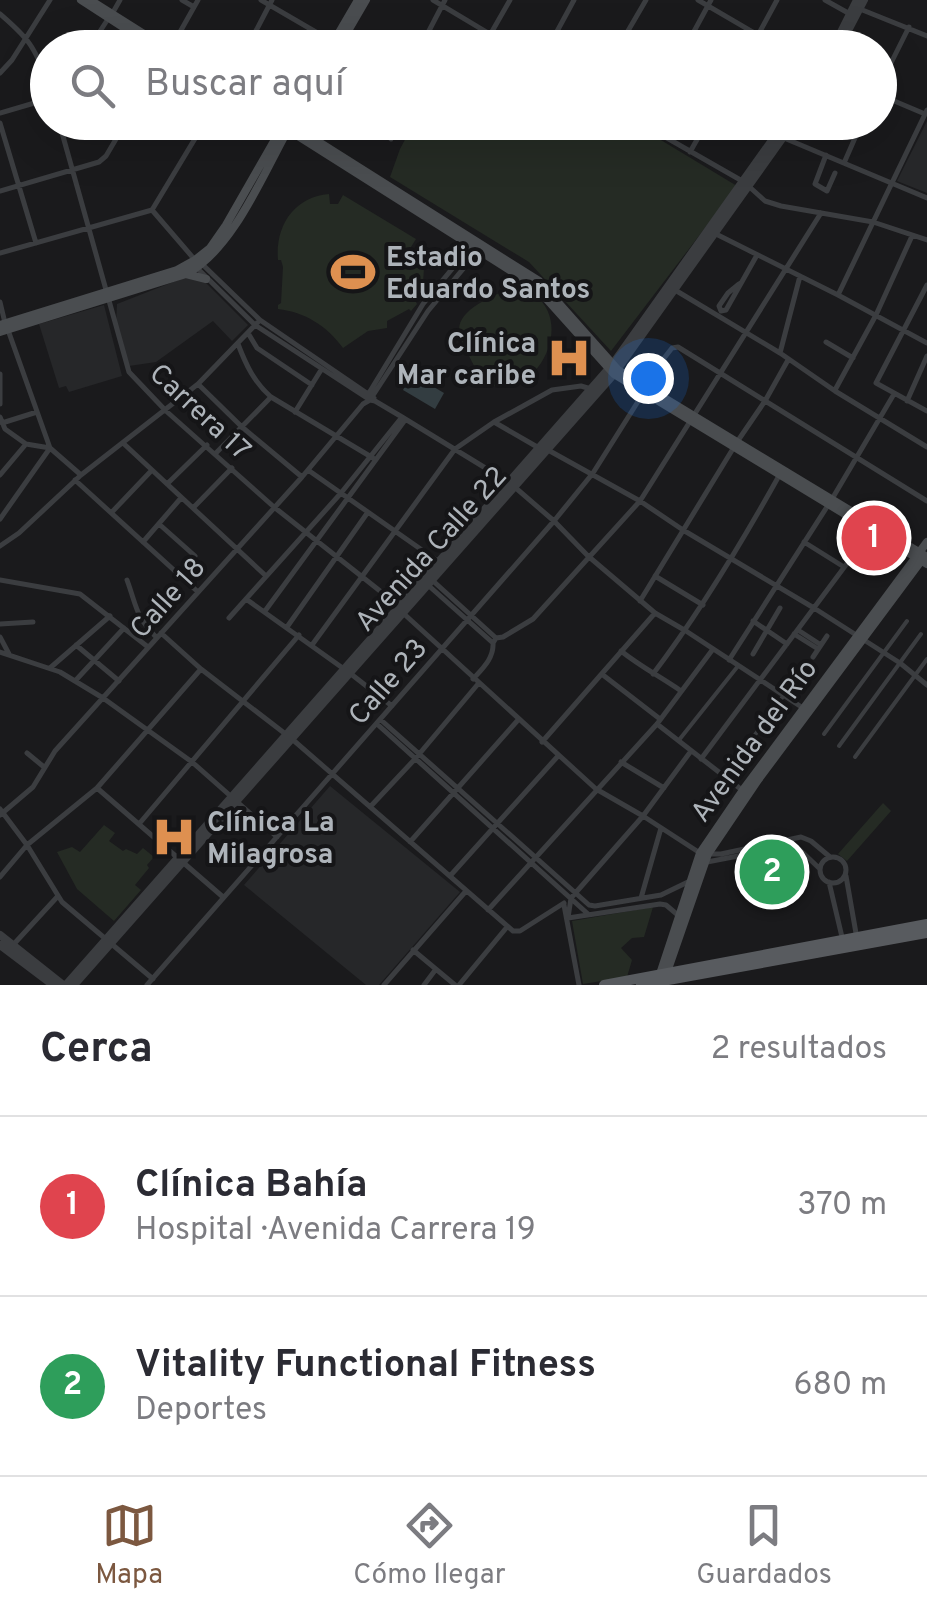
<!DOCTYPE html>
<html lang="es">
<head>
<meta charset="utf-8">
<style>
	body { margin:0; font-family:Overpass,sans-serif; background:#f2f2f3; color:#2b2b33 }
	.you { position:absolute; left:648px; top:378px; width:35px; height:35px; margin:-25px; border:8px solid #fff; border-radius:50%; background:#1a73e8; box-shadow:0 0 0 15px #1a73e833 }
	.badge { display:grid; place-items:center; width:65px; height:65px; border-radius:50%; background:#7c5840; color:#fff; font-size:32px; font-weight:700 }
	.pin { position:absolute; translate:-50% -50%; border:5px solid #fff; box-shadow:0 2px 10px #0006 }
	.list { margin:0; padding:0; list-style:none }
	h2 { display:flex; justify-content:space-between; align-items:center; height:130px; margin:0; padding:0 40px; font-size:42px }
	h2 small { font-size:32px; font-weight:400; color:#7c7c81 }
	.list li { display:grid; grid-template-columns:65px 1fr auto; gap:30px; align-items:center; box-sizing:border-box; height:180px; padding:0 40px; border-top:2px solid #e1e1e2 }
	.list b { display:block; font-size:38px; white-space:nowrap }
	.list p { margin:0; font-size:32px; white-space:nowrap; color:#7c7c81 }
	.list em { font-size:32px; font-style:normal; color:#7c7c81 }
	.icon { flex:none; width:55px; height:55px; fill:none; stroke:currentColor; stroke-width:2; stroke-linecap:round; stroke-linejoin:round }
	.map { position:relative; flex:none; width:927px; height:985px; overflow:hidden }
	.search { position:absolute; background:#fff; box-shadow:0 10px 40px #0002; left:30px; right:30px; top:30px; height:110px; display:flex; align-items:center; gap:25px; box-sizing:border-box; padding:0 35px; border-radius:55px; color:#7c7c81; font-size:38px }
	.sheet { height:490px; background:#fff }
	nav { display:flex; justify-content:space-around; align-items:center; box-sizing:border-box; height:140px; border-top:2px solid #e1e1e2; background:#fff; font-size:28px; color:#7c7c81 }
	nav a { display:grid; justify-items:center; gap:5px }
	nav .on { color:#7c5840 }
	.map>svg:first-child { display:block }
</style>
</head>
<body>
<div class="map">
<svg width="927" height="985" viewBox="0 0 927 985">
	<rect width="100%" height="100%" fill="#1a1a1c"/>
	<path fill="#262729" d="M927,121V193L897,181Z
		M196,273L248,325L232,341L213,321L156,362L129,366L116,325L117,304Z
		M104,305L122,376L69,392L66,386L59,388L39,324Z
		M330,786L460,892L379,985H366L244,885Z"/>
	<path fill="#252b24" d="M631,122L737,186L611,351L529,262L390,177L400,149L414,123Z
		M329,194L330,204H338L343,195L416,239L411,247L413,252L418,249L424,268L423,283L425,284L421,296H419L416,302L417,304L411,311L409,309L387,321V328L368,331L343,348C327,326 305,312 278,309V305L281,303L283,267L281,260H278C275,226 294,197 329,194Z
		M514,286C521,289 529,291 535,295C580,331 523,411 485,381C477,375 467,351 462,341C447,311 494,297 514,286Z
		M883,803L891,811L847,861L838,854Z
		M104,825L115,833L109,841L123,851L126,849L137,854L143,848L154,857L147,865L149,868L135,885L141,890L114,921L77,889L57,852L72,847L80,852Z
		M653,907L644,937L632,938L621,948L632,960L627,977L583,984L572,921Z"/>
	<path fill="#333d41" d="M412,374L444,393L435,409L403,390Z"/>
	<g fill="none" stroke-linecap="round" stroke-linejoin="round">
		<path stroke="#3b3d40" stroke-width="4" d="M824,734L907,621
			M679,740L738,666
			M839,746L921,634
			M855,757L927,659
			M725,776L784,695"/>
		<path stroke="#3b3d40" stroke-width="5" d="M182,0L194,7
			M261,0L333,42
			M433,0L513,48
			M698,0L780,48
			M825,0L850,14
			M860,9L927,36
			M0,14C29,39 34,46 48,82
			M112,14L120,0
			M490,35L510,0
			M89,48L108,19
			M171,48L198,0
			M247,48L272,0
			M420,48L445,0
			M548,48L574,0
			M618,48L646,0
			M685,48L711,0
			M751,48L777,0
			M0,73L12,60L50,0
			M880,85L909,27
			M880,95L925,114
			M0,113L48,99
			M59,122L129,372L166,411L274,507L399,606L403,613L596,789L643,816L700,853
			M639,122L744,182L765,201L781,206L873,222L927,240
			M0,123L36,243
			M784,138L927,198
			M391,139L398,122
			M690,152L707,122
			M826,155L815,184L827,191L835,173
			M844,163L862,122
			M0,191L99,162L106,156L126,122
			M152,210L195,260L197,268L255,325L370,400L375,401L402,417L510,483L554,521L588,556L655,613L686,631L806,710
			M712,232L838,295L927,343
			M0,253L152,210L205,122
			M202,264L260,320L374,398
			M739,284L728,293L719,306L721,311L726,310L757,255
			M927,285L876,383L927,411
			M675,290L780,353L835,391L927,447
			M838,295L927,110
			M0,302L5,323
			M248,333L257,348L312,385
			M826,342L853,358
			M238,344C246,365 254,382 271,397L373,458
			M780,353L800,276
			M0,374V404
			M639,383L654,371L672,348L678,347L927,501
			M198,384L242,427L302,477
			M835,390L876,315L912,236
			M369,393L423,304L471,246
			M907,401L927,356
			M295,412L321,370
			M0,417L5,429L26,444L50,448L81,475
			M494,422L539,448
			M2,423L37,412
			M737,442L765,401L788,360
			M123,443L266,576
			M548,450L640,501L683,530L814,608L900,663L927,685
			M216,453L271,397
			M308,470L439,562
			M0,475L26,444
			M75,480L198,592
			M167,484L207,445
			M193,508L232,468
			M112,512L152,470
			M0,519L50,448L8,330
			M159,524L195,556
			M143,542L181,498
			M804,542L844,567
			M0,546L19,533L81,475L198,384L260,320
			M655,576L703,605
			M0,580L80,594L148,647
			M127,580C137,607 135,616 157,638
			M432,580L496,638
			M429,586L493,643
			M246,599L344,669
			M640,601L734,447
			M265,611L405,420
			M229,618L341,493L402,417
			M753,621L787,644
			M0,624L33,622
			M287,627L368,512
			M798,630L821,645
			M161,633L201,669L292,739L513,931H520L564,903
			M794,634L818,649
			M0,637L9,654
			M76,645L119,681
			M312,645L455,449L494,422L552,390L581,386L591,389
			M621,651C641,667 661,677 681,691
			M0,652L60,672L103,698L192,762L277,837
			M753,654L780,608
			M813,657L827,636
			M729,660L832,499L894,394
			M50,668L110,616
			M351,674L392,706
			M653,674C701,611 741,544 780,474
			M603,675L660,719
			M473,679C483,668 494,658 493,643L496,638L503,637L533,619L640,501L821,213
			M76,680L124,628
			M381,720L589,905L595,906L661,895L690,881
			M377,724L588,914
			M657,724L742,790
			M542,742L655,613
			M27,753L44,767
			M701,759L872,530
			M621,762L664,788
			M97,788L223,897
			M370,807L415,759L478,684
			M0,809L27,845L62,902L153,979
			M0,815L33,787L55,751L302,477L363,404L370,400L428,311L478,251
			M139,824L299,635
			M410,842L518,720
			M708,854H721L801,837L811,841L830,857
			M820 870a13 13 0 1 1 26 0a13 13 0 1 1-26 0Z
			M707,862L790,846L799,849L820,869
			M450,876L558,756
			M846,876L857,939
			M0,877L27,845L97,788L201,669
			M829,882L842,937
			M641,898L661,828
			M564,905L579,985
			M488,910L657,724L713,649
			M568,918L571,898L643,816L691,751
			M568,918L660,904L666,905L679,916
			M13,945L58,896
			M413,950L455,985
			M147,985L554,521L593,473L644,392
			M384,985L466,891
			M424,985L436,969
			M459,985L507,927"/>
		<path stroke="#3b3d40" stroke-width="8" d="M833,48L857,0
			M839,48L864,0
			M0,935L63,985
			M0,945L53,985
			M66,985L612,365L785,122
			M74,985L614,374L794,122"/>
		<path stroke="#4a4d50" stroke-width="8" d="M81,0L155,48
			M90,0L166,48
			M330,48L358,0
			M338,48L366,0
			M276,122L535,286L614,374L927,564
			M287,122L539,281L618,370L927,557
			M186,274L206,279
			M0,325L177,270L195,260L210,248L226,225L285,122
			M0,332L186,274C233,250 264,172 290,126
			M666,975L708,854L758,780L924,557
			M659,977L700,853L743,790L927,542"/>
		<path stroke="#585b5f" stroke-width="10" d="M604,985L927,924
			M641,985L927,933"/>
	</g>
	<defs>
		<g id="stadium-bare" transform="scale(3.45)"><path d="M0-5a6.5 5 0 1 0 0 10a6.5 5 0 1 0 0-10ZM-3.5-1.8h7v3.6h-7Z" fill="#de9050" stroke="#151517" stroke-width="2.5" paint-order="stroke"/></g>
		<g id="hospital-bare" transform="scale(3.45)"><path d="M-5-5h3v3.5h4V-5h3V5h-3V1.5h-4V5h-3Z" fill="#de9050" stroke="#151517" stroke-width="2.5" paint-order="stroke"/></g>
	</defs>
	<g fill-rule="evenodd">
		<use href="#stadium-bare" x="353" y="272"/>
		<use href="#hospital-bare" x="569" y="358"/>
		<use href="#hospital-bare" x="174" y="837"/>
	</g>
	<g text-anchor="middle" stroke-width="8" stroke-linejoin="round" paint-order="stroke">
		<g font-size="28" font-weight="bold" fill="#aeb4ba" stroke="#151517" text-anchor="start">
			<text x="386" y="266">Estadio<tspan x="386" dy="32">Eduardo Santos</tspan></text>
			<text x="536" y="352" text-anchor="end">Clínica<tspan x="536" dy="32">Mar caribe</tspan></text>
			<text x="207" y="831">Clínica La<tspan x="207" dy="32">Milagrosa</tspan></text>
		</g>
		<g font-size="28" fill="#aeb4ba" stroke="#151517">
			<text transform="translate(201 411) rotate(43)" y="10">Carrera 17</text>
			<text transform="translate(430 548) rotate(-48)" y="10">Avenida Calle 22</text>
			<text transform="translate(167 597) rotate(-48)" y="10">Calle 18</text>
			<text transform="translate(387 681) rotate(-49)" y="10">Calle 23</text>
			<text transform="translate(753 740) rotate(-54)" y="10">Avenida del Río</text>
		</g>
	</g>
</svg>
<div class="you"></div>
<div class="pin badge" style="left:874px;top:538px;background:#e0444e">1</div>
<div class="pin badge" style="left:772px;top:872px;background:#2e9e5b">2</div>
<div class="search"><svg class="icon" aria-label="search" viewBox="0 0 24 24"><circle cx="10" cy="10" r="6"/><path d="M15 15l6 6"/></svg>Buscar aquí</div>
</div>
<section class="sheet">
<h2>Cerca<small>2 resultados</small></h2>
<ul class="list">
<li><span class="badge" style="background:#e0444e">1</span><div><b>Clínica Bahía</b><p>Hospital · Avenida Carrera 19</p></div><em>370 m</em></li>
<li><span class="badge" style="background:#2e9e5b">2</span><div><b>Vitality Functional Fitness</b><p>Deportes</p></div><em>680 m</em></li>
</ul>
</section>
<nav>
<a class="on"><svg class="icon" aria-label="map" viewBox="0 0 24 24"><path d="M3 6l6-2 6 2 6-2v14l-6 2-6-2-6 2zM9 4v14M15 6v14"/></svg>Mapa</a>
<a><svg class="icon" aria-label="directions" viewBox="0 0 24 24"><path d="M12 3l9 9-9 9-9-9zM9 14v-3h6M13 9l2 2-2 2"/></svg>Cómo llegar</a>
<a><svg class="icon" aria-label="saved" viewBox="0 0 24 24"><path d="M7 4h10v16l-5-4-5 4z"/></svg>Guardados</a>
</nav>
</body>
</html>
